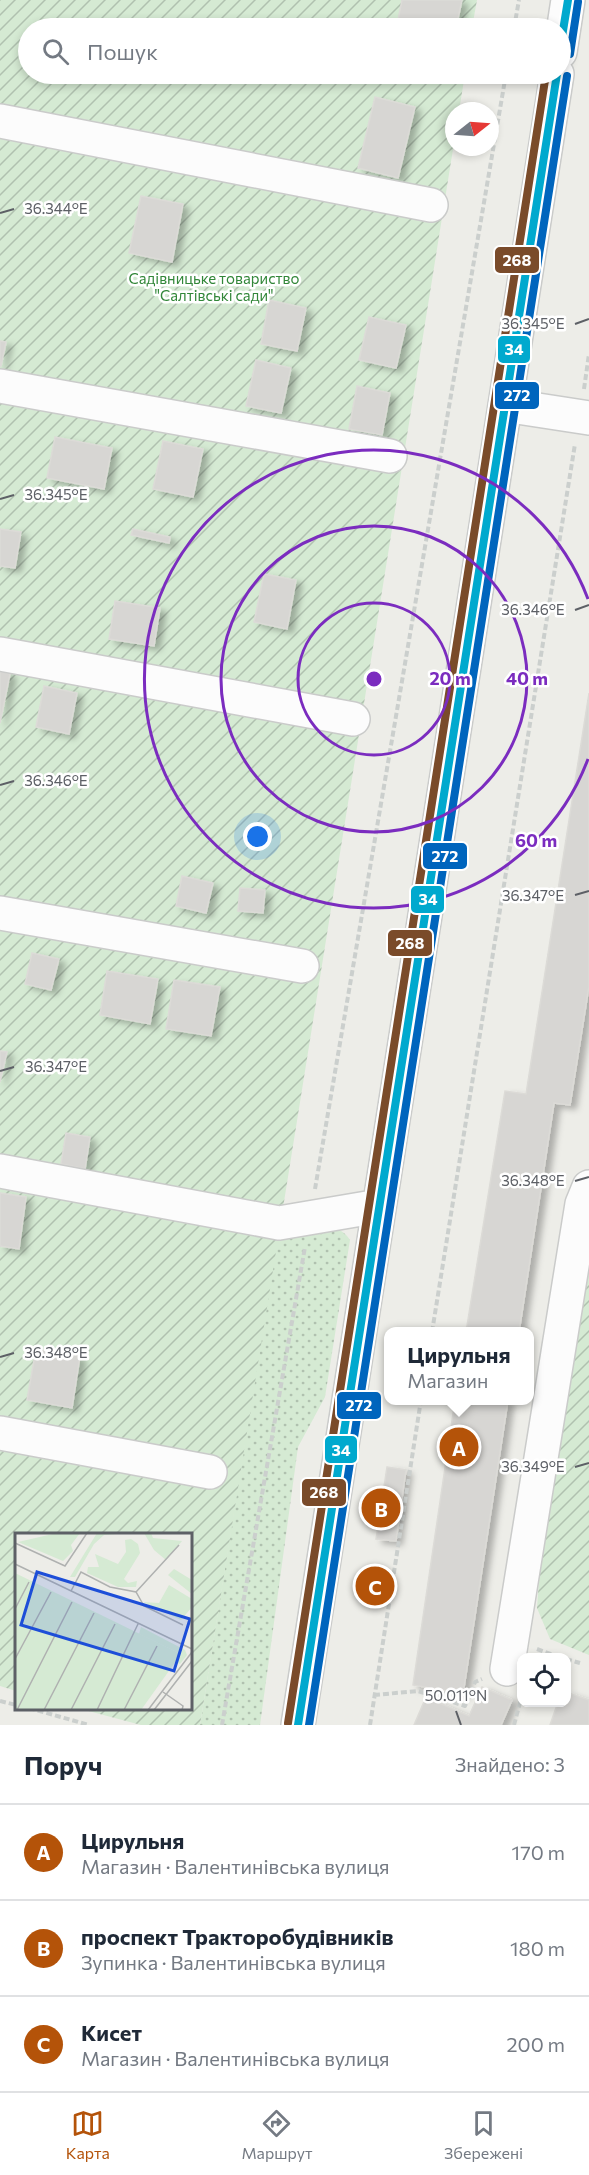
<!DOCTYPE html>
<html lang="uk">
<head>
<meta charset="utf-8">
<style>
	body { margin:0; font-family:Commissioner,sans-serif; background:#f2f2f3; color:#1f2937 }
	.controls { position:absolute; right:18px; bottom:18px; display:grid; overflow:hidden; border-radius:12px; box-shadow:0 3px 9px #0003 }
	.controls button { width:54px; height:54px; display:grid; place-items:center; padding:0; border:0; border-bottom:2px solid #e0e1e3; background:#fff; color:#1f2937; font:30px sans-serif }
	.compass { position:absolute; left:445px; top:102px; width:54px; height:54px; border-radius:50%; background:#fff; box-shadow:0 3px 9px #0003; rotate:73deg }
	.you { position:absolute; left:258px; top:837px; width:21px; height:21px; margin:-15px; border:4px solid #fff; border-radius:50%; background:#1a73e8; box-shadow:0 0 0 9px #1a73e833 }
	.badge { display:grid; place-items:center; width:39px; height:39px; border-radius:50%; background:#b45309; color:#fff; font-size:20px; font-weight:700 }
	.pin { position:absolute; translate:-50% -50%; border:3px solid #fff; box-shadow:0 2px 6px #0006 }
	.popup { position:absolute; left:384px; top:1327px; width:150px; height:78px; box-sizing:border-box; display:grid; place-content:center; border-radius:12px; background:#fff; filter:drop-shadow(0 2px 4px #0005); font-size:20px; white-space:nowrap; color:#747a83 }
	.popup b { font-size:22px; color:#1f2937 }
	.popup::after { content:''; position:absolute; left:50%; top:100%; margin-left:-12px; border:12px solid transparent; border-top-color:#fff }
	.list { margin:0; padding:0; list-style:none }
	h2 { display:flex; justify-content:space-between; align-items:center; height:78px; margin:0; padding:0 24px; font-size:26px }
	h2 small { font-size:20px; font-weight:400; color:#747a83 }
	.list li { display:grid; grid-template-columns:39px 1fr auto; gap:18px; align-items:center; box-sizing:border-box; height:96px; padding:0 24px; border-top:2px solid #e0e1e3 }
	.list b { display:block; font-size:22px; white-space:nowrap }
	.list p { margin:0; font-size:20px; white-space:nowrap; color:#747a83 }
	.list em { font-size:20px; font-style:normal; color:#747a83 }
	.icon { flex:none; width:33px; height:33px; fill:none; stroke:currentColor; stroke-width:2; stroke-linecap:round; stroke-linejoin:round }
	.map { position:relative; flex:none; width:589px; height:1725px; overflow:hidden }
	.search { position:absolute; background:#fff; box-shadow:0 3px 9px #0003; left:18px; right:18px; top:18px; height:66px; display:flex; align-items:center; gap:15px; box-sizing:border-box; padding:0 21px; border-radius:33px; color:#747a83; font-size:22px }
	.sheet { height:366px; background:#fff }
	nav { display:flex; justify-content:space-around; align-items:center; box-sizing:border-box; height:84px; border-top:2px solid #e0e1e3; background:#fff; font-size:16px; color:#747a83 }
	nav a { display:grid; justify-items:center; gap:3px }
	nav .on { color:#b45309 }
	.map>svg:first-child { display:block }
</style>
</head>
<body>
<div class="map">
<svg width="589" height="1725" viewBox="0 0 589 1725">
	<defs>
		<pattern id="grass-dots" width="8" height="8" patternUnits="userSpaceOnUse" patternTransform="scale(1.5)"><rect width="8" height="8" fill="#d5ead3"/><path d="M2 2h.1M6 6h.1" fill="none" stroke="#b0c1af" stroke-width="1.8" stroke-linecap="round"/></pattern>
		<pattern id="garden-furrows" width="10" height="10" patternUnits="userSpaceOnUse" patternTransform="scale(1.5)"><rect width="10" height="10" fill="#d5ead3"/><path d="M-1 1l2-2M0 10L10 0M9 11l2-2" fill="none" stroke="#b0c1af"/></pattern>
		<filter id="shadow"><feDropShadow dx="6" dy="4" stdDeviation="3" flood-color="#0004"/></filter>
	</defs>
	<rect width="100%" height="100%" fill="#edede8"/>
	<path fill="url(#grass-dots)" d="M323,1227C335,1228 343,1229 350,1240L325,1397L298,1447L260,1725H200L277,1239Z"/>
	<path fill="url(#garden-furrows)" d="M0,0H477L472,28H28V74H465L459,111H454V143L200,1725H141L81,1709L190,1708V1534H16V1691L0,1686Z
		M589,1253V1655L550,1639L537,1608L541,1552L576,1347Z"/>
	<path fill="#d7d6d3" stroke="#dcdbd7" stroke-width="1.5" filter="url(#shadow)" d="M402,0H462L456,28H413L414,23L398,20Z
		M375,97L415,107L398,178L358,168Z
		M141,196L183,204L172,262L129,253Z
		M269,300L306,308L297,351L261,344Z
		M369,317L406,325L396,368L359,360Z
		M0,341L6,342L1,366H0Z
		M256,360L291,368L281,413L246,406Z
		M357,386L390,393L382,435L349,429Z
		M55,437L112,448L104,489L47,478Z
		M163,441L203,449L193,497L153,489Z
		M0,529L21,532L15,568L0,566Z
		M133,529L170,537L169,543L131,535Z
		M264,574L296,580L287,629L254,622Z
		M115,601L160,608L154,646L109,639Z
		M0,671L10,674L0,723Z
		M44,686L77,693L69,734L36,727Z
		M589,693V986L570,1105L554,1103L519,1332H466L505,1091L526,1094Z
		M182,876L213,883L206,913L176,906Z
		M240,888L265,890L263,913L238,911Z
		M32,953L59,959L51,990L25,984Z
		M107,971L158,979L150,1024L100,1015Z
		M174,980L220,987L211,1036L166,1029Z
		M0,1051L7,1052L0,1082Z
		M66,1133L90,1137L85,1169L61,1164Z
		M0,1193L26,1197L19,1249L0,1246Z
		M36,1349L80,1356L72,1408L27,1400Z
		M455,1400H508L463,1694L413,1685Z
		M387,1467L406,1470L396,1541L376,1539Z
		M371,1577L381,1579L379,1595L369,1594Z
		M482,1687L512,1700L501,1725H414L426,1697L469,1716Z
		M566,1692L589,1700V1725H550L558,1702H566Z"/>
	<g fill="none" stroke-linecap="round" stroke-linejoin="round">
		<g stroke="#cacbca" stroke-width="36">
			<path id="minor" d="M560,52L568,0
				M0,121L431,205
				M0,386L390,456
				M505,405L589,418
				M0,654L353,719
				M0,913L302,966
				M0,1171L279,1223L379,1206
				M0,1433L210,1472
				M507,1669L582,1204L589,1187
				M298,1725L557,74"/>
		</g>
		<path stroke="#cbcfcd" stroke-width="4" stroke-dasharray="6 3" stroke-linecap="butt" d="M476,22L515,24
			M514,28L519,0
			M584,389L589,354
			M315,1189L506,74
			M432,1332L575,444
			M537,1649L562,1658
			M566,1659L580,1663
			M374,1695L418,1691L465,1706L475,1682L482,1679
			M0,1701L16,1705
			M29,1708L89,1725
			M222,1725L305,1247
			M370,1725L421,1400
			M514,1725L522,1695"/>
		<use href="#minor" stroke="#fcfcfc" stroke-width="33"/>
		<g stroke="#fff" stroke-width="12">
			<path id="bus-1" d="M560,49L568,0
				M298,1725L557,74"/>
		</g>
		<g stroke="#fff" stroke-width="12">
			<path id="bus-2" d="M570,54L578,2
				M309,1725L567,76"/>
		</g>
		<g stroke="#fff" stroke-width="12">
			<path id="bus-3" d="M288,1723L546,74"/>
		</g>
		<use href="#bus-1" stroke="#00a9ce" stroke-width="8"/>
		<use href="#bus-2" stroke="#0065bd" stroke-width="8"/>
		<use href="#bus-3" stroke="#7a4b2a" stroke-width="8"/>
	</g>
	<path fill="none" stroke="#5d6066" stroke-width="2" d="M0,213L14,209M575,324L589,319M0,499L14,495M575,610L589,605M0,785L14,781M575,895L589,891M0,1071L14,1067M575,1181L589,1177M0,1357L14,1353M575,1467L589,1463M456,1711L461,1725"/>
	<g fill="none" stroke="#7b2cbf" stroke-width="3">
		<circle cx="374" cy="679" r="76"/>
		<circle cx="374" cy="679" r="153"/>
		<path d="M588 759A229 229 0 1 1 588 599"/>
	</g>
	<g text-anchor="middle" stroke-width="5" stroke-linejoin="round" paint-order="stroke">
		<g font-size="15" fill="#328739" stroke="#fff">
			<text x="214" y="284">Садівницьке товариство<tspan x="214" dy="17">"Салтівські сади"</tspan></text>
		</g>
	</g>
	<g transform="translate(15 1533)">
		<rect width="177" height="177" fill="#edede8"/>
		<path d="M126,94L170,117L172,122L165,131L161,129L166,121L124,101Z" fill="#d5ead3"/>
		<path d="M42,0H65L56,12L58,18L48,28L3,9ZM82,0H113L89,2L79,11L60,44H55ZM129,0H136L138,5L167,8L151,27L139,17ZM116,6L123,11L125,20L109,46L113,50L122,48L121,54H103L72,40L73,34H84L80,21L103,31L111,19L110,7ZM159,36L177,47V61L153,42ZM0,40L166,121L126,177H0ZM154,52L177,66V74L166,87L128,69L144,70Z" fill="#d5ead3"/>
		<path fill="none" stroke="#afb1b0" stroke-width="1.5" d="M0,10L50,33L72,0M0,31L177,116M56,58L66,39L95,54L121,59L129,73L168,92M121,59L164,12M0,76L14,49M0,126L36,59M148,159L168,173L167,177M2,177L57,69M29,177L79,80M56,177L100,91M82,177L123,91M109,177L142,113M133,177L177,119M139,177L177,128"/>
		<path fill="#1d4ed8" fill-opacity="0.15" stroke="#1d4ed8" stroke-width="3" d="M22,39L175,86L159,138L6,92Z"/>
		<rect width="177" height="177" fill="none" stroke="#5d6066" stroke-width="3"/>
	</g>
	<g font-size="15" text-anchor="middle" fill="#5d6066" stroke="#fff" stroke-width="5" stroke-linejoin="round" paint-order="stroke">
		<text x="56" y="214">36.344°E</text>
		<text x="533" y="329">36.345°E</text>
		<text x="56" y="500">36.345°E</text>
		<text x="533" y="615">36.346°E</text>
		<text x="56" y="786">36.346°E</text>
		<text x="533" y="901">36.347°E</text>
		<text x="56" y="1072">36.347°E</text>
		<text x="533" y="1186">36.348°E</text>
		<text x="56" y="1358">36.348°E</text>
		<text x="533" y="1472">36.349°E</text>
		<text x="456" y="1701">50.011°N</text>
	</g>
	<circle cx="374" cy="679" r="9" fill="#7b2cbf" stroke="#fff" stroke-width="3"/>
	<g font-size="18" text-anchor="middle" font-weight="bold" fill="#7b2cbf" stroke="#fff" stroke-width="5" stroke-linejoin="round" paint-order="stroke">
		<text x="450" y="685">20 m</text>
		<text x="527" y="685">40 m</text>
		<text x="536" y="847">60 m</text>
	</g>
	<g stroke="#fff" stroke-width="2">
		<rect x="494" y="246" width="46" height="28" rx="6" fill="#7a4b2a"/>
		<rect x="497" y="335" width="34" height="29" rx="6" fill="#00a9ce"/>
		<rect x="494" y="381" width="46" height="29" rx="6" fill="#0065bd"/>
		<rect x="422" y="842" width="46" height="28" rx="6" fill="#0065bd"/>
		<rect x="410" y="885" width="35" height="29" rx="6" fill="#00a9ce"/>
		<rect x="387" y="929" width="46" height="28" rx="6" fill="#7a4b2a"/>
		<rect x="336" y="1391" width="46" height="29" rx="6" fill="#0065bd"/>
		<rect x="324" y="1435" width="34" height="29" rx="6" fill="#00a9ce"/>
		<rect x="301" y="1478" width="46" height="29" rx="6" fill="#7a4b2a"/>
	</g>
	<g font-size="16" text-anchor="middle" font-weight="bold" fill="#fff">
		<text x="517" y="266">268</text>
		<text x="514" y="355">34</text>
		<text x="517" y="401">272</text>
		<text x="445" y="862">272</text>
		<text x="428" y="905">34</text>
		<text x="410" y="949">268</text>
		<text x="359" y="1411">272</text>
		<text x="341" y="1456">34</text>
		<text x="324" y="1498">268</text>
	</g>
</svg>
<div class="controls">
<button><svg class="icon" aria-label="locate" viewBox="0 0 24 24"><circle cx="12" cy="12" r="6"/><path d="M12 2v4M12 18v4M2 12h4M18 12h4"/></svg></button>
</div>
<svg class="compass" viewBox="-18 -18 36 36"><path d="M0-13l5 13h-10z" fill="#e53935"/><path d="M0 13l5-13h-10z" fill="#747a83"/></svg>
<div class="you"></div>
<div class="pin badge" style="left:459px;top:1447px">A</div>
<div class="popup"><b>Цирульня</b>Магазин</div>
<div class="pin badge" style="left:381px;top:1508px">B</div>
<div class="pin badge" style="left:375px;top:1586px">C</div>
<div class="search"><svg class="icon" aria-label="search" viewBox="0 0 24 24"><circle cx="10" cy="10" r="6"/><path d="M15 15l6 6"/></svg>Пошук</div>
</div>
<section class="sheet">
<h2>Поруч<small>Знайдено: 3</small></h2>
<ul class="list">
<li><span class="badge">A</span><div><b>Цирульня</b><p>Магазин · Валентинівська вулиця</p></div><em>170 m</em></li>
<li><span class="badge">B</span><div><b>проспект Тракторобудівників</b><p>Зупинка · Валентинівська вулиця</p></div><em>180 m</em></li>
<li><span class="badge">C</span><div><b>Кисет</b><p>Магазин · Валентинівська вулиця</p></div><em>200 m</em></li>
</ul>
</section>
<nav>
<a class="on"><svg class="icon" aria-label="map" viewBox="0 0 24 24"><path d="M3 6l6-2 6 2 6-2v14l-6 2-6-2-6 2zM9 4v14M15 6v14"/></svg>Карта</a>
<a><svg class="icon" aria-label="directions" viewBox="0 0 24 24"><path d="M12 3l9 9-9 9-9-9zM9 14v-3h6M13 9l2 2-2 2"/></svg>Маршрут</a>
<a><svg class="icon" aria-label="saved" viewBox="0 0 24 24"><path d="M7 4h10v16l-5-4-5 4z"/></svg>Збережені</a>
</nav>
</body>
</html>
